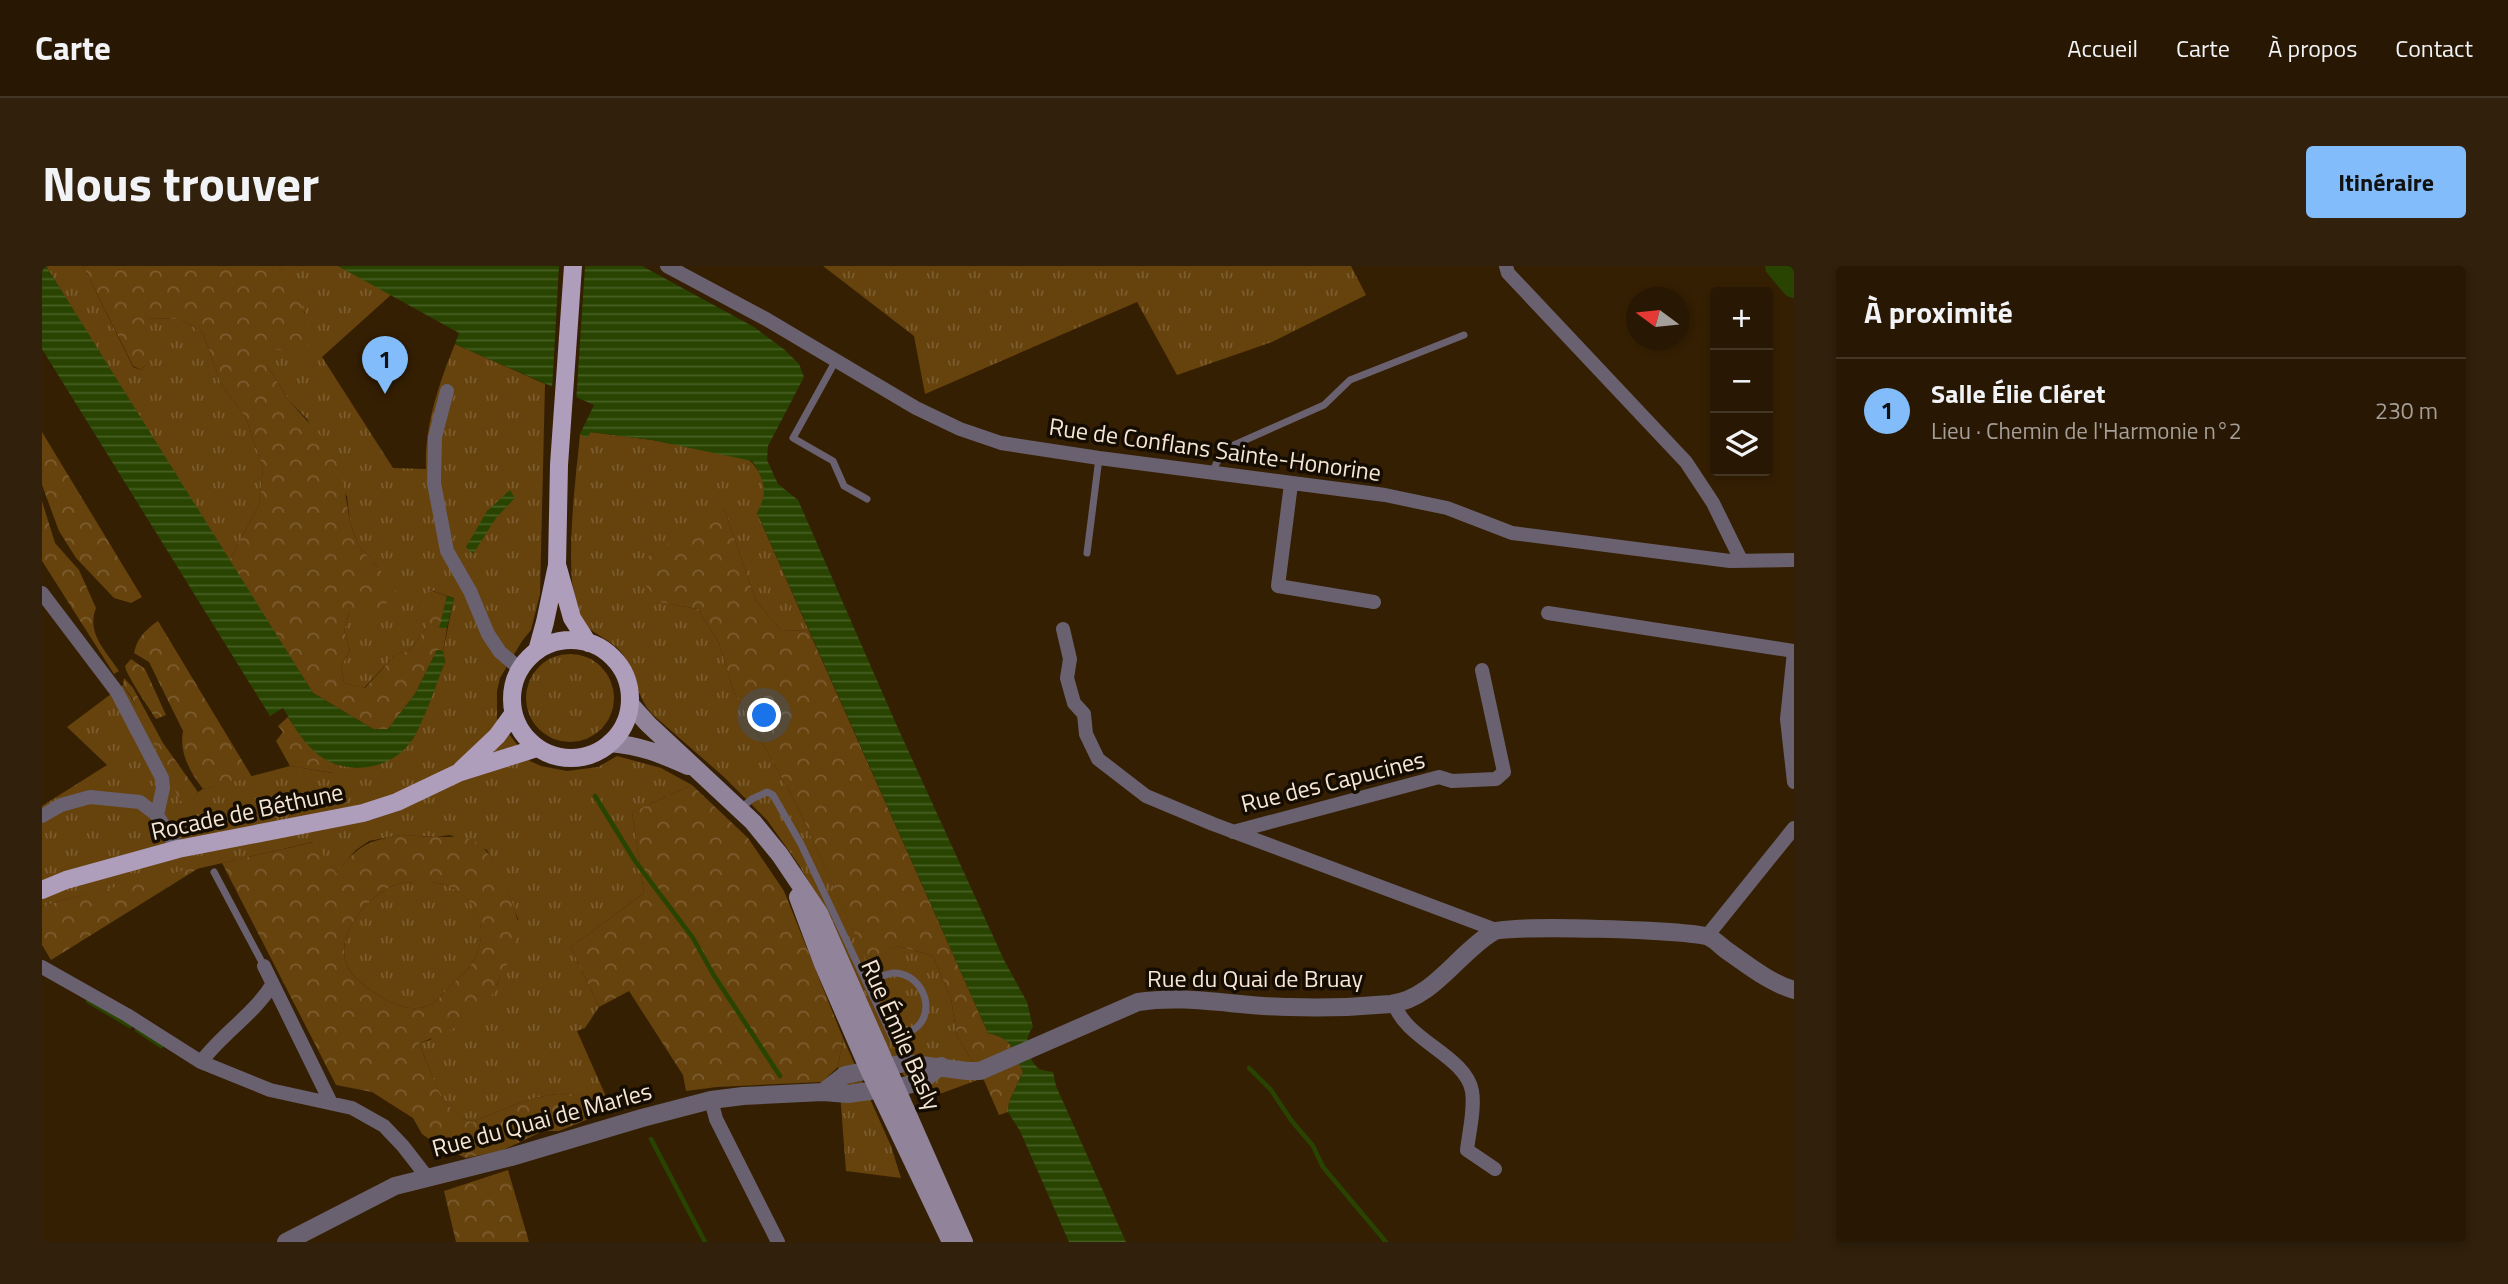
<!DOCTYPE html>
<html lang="fr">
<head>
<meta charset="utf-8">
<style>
	body { margin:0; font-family:"Titillium Web",sans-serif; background:#30200c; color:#f1f3f6 }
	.controls { position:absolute; right:21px; top:21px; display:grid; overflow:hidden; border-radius:7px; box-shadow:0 4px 10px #0003 }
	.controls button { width:63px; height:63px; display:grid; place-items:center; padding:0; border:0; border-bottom:2px solid #443624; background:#281702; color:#f1f3f6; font:35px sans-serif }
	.compass { position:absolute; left:1584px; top:21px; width:63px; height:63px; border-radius:50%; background:#281702; box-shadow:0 4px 10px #0003; rotate:285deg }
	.you { position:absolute; left:723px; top:450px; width:24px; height:24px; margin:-18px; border:5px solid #fff; border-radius:50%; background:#1a73e8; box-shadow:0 0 0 10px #1a73e833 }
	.badge { display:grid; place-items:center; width:46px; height:46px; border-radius:50%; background:#82bcfa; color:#111; font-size:23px; font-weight:700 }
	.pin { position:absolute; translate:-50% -58px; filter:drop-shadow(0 2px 4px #0008) }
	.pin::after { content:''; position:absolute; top:37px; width:24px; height:21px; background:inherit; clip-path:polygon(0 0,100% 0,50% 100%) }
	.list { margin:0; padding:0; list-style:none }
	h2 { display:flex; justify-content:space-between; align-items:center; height:91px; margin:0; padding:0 28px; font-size:30px }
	h2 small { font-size:23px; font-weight:400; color:#a59f99 }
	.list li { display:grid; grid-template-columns:46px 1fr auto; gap:21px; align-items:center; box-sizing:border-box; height:105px; padding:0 28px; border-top:2px solid #443624 }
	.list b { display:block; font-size:26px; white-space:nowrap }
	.list p { margin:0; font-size:23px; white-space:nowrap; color:#a59f99 }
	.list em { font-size:23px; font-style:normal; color:#a59f99 }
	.icon { flex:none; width:38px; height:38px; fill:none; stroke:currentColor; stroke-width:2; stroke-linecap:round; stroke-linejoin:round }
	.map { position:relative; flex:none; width:1752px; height:976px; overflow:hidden; border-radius:7px }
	header { display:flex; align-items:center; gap:42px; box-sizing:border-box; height:98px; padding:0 35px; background:#281702; border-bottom:2px solid #443624 }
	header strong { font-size:33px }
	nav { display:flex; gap:38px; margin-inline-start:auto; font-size:24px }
	.intro { display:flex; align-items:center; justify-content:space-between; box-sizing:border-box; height:168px; padding:0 42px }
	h1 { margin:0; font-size:49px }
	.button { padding:18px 32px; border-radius:7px; background:#82bcfa; color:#111; font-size:24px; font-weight:700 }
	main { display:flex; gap:42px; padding:0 42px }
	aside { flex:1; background:#281702; border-radius:7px; box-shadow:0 4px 10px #0003 }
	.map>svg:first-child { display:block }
</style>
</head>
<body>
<header>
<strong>Carte</strong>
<nav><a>Accueil</a><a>Carte</a><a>À propos</a><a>Contact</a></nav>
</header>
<div class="intro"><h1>Nous trouver</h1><a class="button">Itinéraire</a></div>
<main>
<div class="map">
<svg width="1752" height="976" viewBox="0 0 1752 976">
	<defs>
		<pattern id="grass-tufts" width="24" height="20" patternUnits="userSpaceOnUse" patternTransform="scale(1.75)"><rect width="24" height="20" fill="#66420d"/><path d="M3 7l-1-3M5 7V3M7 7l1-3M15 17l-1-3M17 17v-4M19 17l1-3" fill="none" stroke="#7c5d30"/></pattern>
		<pattern id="forest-crowns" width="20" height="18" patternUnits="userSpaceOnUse" patternTransform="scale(1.75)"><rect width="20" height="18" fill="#66420d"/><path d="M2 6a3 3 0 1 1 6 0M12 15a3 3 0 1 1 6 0" fill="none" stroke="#7c5d30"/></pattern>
		<pattern id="water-rules" width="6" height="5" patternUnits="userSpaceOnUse" patternTransform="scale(1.75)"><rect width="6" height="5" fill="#284400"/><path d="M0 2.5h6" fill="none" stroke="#485f24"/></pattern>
	</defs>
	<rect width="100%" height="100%" fill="#351f02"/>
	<path fill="url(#grass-tufts)" d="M4,0H41L91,101L100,104L103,99V52L139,53L161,67L179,118L204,152L221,202L217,239L187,295Z
		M237,0H296L350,28L280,91L351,202L384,203C382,161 397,117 413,78L503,118L498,328L489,364L480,375L458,412L455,425V453L488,495L499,500L525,505L556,501L575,490L619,502L650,519L590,546L602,627L529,681L557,741L543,762L535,765L570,844L549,852L552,842L547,832C510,818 465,843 430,856C398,848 389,803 377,777L388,774L455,719L459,709L476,653L467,629L445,584L408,569L395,571L358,569L327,575L314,584L294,607L271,576L20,634L0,641V540L65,499L25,461L81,419L151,533L156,526L161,523L248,500L290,507L294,498L316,502L371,473L403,396L401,385L412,332L388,324L385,361L368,384L353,389L322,422L302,417L299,400L308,385L302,364L308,345H336V301L317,281L308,256L305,231L265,153L248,136L228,104L220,83L263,47Z
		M781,0H1309L1324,29L1230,76L1135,109L1095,36L883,128L872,70Z
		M548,166L610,174L703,192C714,196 725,218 723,231C722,236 718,242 715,247L767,365L739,364L714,335L682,242L616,336L656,343L677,377L691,424L756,541L824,693L856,680L891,690L909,733L915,770L941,812L892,830L881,841L847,785L792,660L757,599L725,554L682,511L610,448C595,431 594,410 582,390C572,373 546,368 538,352C520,312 534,213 538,168L545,171Z
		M484 432a44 44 0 1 1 88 0a44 44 0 1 1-88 0Z
		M361,616C375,617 391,614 403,619C435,631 448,661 433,692C429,701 420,709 412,716C405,723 395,737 385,740C362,749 334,729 318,716C277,683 324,626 361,616Z
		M801,772L849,880L859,912L804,905L796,801Z"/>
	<path fill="url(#forest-crowns)" fill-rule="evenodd" d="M41,0H237C251,25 276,56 264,86L221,83L228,104L248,136L297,190L308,256L317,281L336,301L355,327L336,345H308L302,364L308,385L299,400L302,417L323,422L353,389L368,384L385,361L380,346L387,324L405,330L398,361L405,362L401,385L395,384L373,428L346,463H331L271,427L187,295L217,239L221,202L204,152L179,118L161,67L139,53L103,52V99L100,104L91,100Z
		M0,166L100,331L89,337L72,332L34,292L17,265L0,219Z
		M0,235L13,277L37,304L54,342C44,367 64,385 77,405L72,408L0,295Z
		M682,242L714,335L739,364L767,365L946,767C971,772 972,785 981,806L967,836L966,846L957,849L941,812L915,770L909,733L891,690L856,680L824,694L756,541L691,424L677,377L656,343L616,336L596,309V297Z
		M116,355L210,511L161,523C148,506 137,487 141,465L107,396L92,387C95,372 103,364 116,355Z
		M89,393L103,403L124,449L114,453C107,442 84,409 83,400Z
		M82,412L91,422L121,477L156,526L151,533L138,535L90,432L81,419Z
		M246,451C261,474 270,486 294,498L291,507L248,500L234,475L241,466L236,460Z
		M650,519L706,572L742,625L801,772L796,801L780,816L675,821L644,825L641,809L587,725L557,741L529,681L602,627L590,546Z
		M358,569C370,569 383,571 395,571C408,571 420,569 432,575C449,585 454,601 462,618C481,657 481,670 460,708C455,717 452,727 445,736C429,757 400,769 377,777C389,804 399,848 430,856C465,843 510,818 547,832L552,842L549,852L517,865H501L459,885L424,892L397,880L380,868L371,852L330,826L294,819L180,597L272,576L294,607C318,579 322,576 358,569ZM361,616C375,617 391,614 403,619C434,631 448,661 433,692C429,701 420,709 412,716C405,723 395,737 385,740C362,749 334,729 318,716C277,683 324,626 361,616Z
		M160,600L9,694L0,679V641L20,634Z
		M466,904L487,976H414L402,925Z"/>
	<path fill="url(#water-rules)" d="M0,0H4L271,427L331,463H346L373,428L395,384L401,385L403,396C393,421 385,448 372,471C353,505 301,512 273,486C259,474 251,458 241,442L228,450L0,83Z
		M296,0H600L712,61L743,84L757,98L762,111L726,180L725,194L736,218L756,234L855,460L962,694L985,736L991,761C982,772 984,789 994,800C998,805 1006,805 1011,806L1014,820L1084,976H1027L978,865L966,846L967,836L981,806C972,785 971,772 946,767L715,247C726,228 723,213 710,195L610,174L549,166L545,172L538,168L552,139L413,78L417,67Z
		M468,224L473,232L454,252L431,288L424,281L445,245Z
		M405,330L412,332L405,362H397Z"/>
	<path fill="#351f02" d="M517,0H543L534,136L510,125Z"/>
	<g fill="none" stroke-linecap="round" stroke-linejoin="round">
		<path stroke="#284400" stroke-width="4.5" d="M553,530L593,595L651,672L671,708L738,810
			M46,735L88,760
			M95,764L119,780
			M1207,802L1229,824L1249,854L1271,880L1281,901L1344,976
			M609,873L663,976"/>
		<path stroke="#284400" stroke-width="26" d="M1736,0L1752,19"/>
		<path stroke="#69616f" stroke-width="7" d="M793,96L751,172L791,195L802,220L825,233
			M1170,207L1175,196L1192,179L1282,139L1308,114L1422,69
			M1045,287L1057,192
			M699,542L710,533L725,526L731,529L759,578L851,773C861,769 874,765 880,755C892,735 875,706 851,707C842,708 833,713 825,717
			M172,606L222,700"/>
		<path stroke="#69616f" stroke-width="14" d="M625,0L724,53L874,142L918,163L959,177L1057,192L1343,229L1405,242L1470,267L1688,295L1752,294
			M1464,0L1466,7L1644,196L1671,237L1699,294
			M405,125L393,171L392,217L405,285L428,325L446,368L458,386L478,403
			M1249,218L1236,320L1332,336
			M0,327L75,426L120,512L121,522L115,549
			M1506,347L1752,385
			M1021,363L1028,393L1025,412L1032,437L1042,448L1044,468L1056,493L1104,530L1171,558L1454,664
			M1752,386L1745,453L1752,516
			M0,550L19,539L48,531L98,536L115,549L136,583
			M1191,566L1397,511L1410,515L1454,513L1462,506L1440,404
			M1665,670L1752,562
			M222,700L289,837
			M0,701L85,749L159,796L228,824L310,842L342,860L361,880L385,911
			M1352,737C1363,774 1424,790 1430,825C1433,843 1427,866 1425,884L1453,903
			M159,796C181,767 211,749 230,719
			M669,834L674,853L736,976"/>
		<path stroke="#69616f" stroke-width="18" d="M781,826L803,809L863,797L925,805H938L1096,736C1147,728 1197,741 1248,741C1281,742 1316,741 1349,738C1391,733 1417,686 1451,666C1465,658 1651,664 1667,671C1673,674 1679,680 1684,684C1706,699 1726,716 1752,724
			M244,976L353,920L469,891L600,852L669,834L701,830L781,826L806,828L855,821L876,817L899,800"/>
		<path stroke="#90839a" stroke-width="18" d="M588,438L606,458L711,556L738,589L777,647L922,976
			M568,477C599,480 617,487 646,500
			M756,631L781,698L827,804L909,976"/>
		<path stroke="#ae9dbb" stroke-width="18" d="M516,302L530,352L546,377
			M470 433a59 59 0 1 1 118 0a59 59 0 1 1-118 0Z
			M495,385L503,356L515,299L517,199L531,0
			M419,504L455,470L471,448
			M0,624L24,614L136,583L321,547L355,536L416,507L495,482"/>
	</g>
	<g text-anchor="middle" stroke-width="7" stroke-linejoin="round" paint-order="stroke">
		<g font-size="24" fill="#f5e6d6" stroke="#150c02">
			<text transform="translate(1173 184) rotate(8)" y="8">Rue de Conflans Sainte-Honorine</text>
			<text transform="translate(1291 516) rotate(-14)" y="8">Rue des Capucines</text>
			<text transform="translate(205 546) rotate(-12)" y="8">Rocade de Béthune</text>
			<text x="1213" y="721">Rue du Quai de Bruay</text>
			<text transform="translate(859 769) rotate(66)" y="8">Rue Émile Basly</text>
			<text transform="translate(500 854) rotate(-15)" y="8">Rue du Quai de Marles</text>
		</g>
	</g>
</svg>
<div class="controls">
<button>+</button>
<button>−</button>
<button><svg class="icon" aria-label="layers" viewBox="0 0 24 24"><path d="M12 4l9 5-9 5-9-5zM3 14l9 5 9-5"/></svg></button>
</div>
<svg class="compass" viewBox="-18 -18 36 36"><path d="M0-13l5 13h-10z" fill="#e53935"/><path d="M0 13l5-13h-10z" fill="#a59f99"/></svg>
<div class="you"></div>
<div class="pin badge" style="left:343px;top:128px">1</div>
</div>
<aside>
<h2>À proximité<small></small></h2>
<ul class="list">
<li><span class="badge">1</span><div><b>Salle Élie Cléret</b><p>Lieu · Chemin de l'Harmonie n°2</p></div><em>230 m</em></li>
</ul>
</aside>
</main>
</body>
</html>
